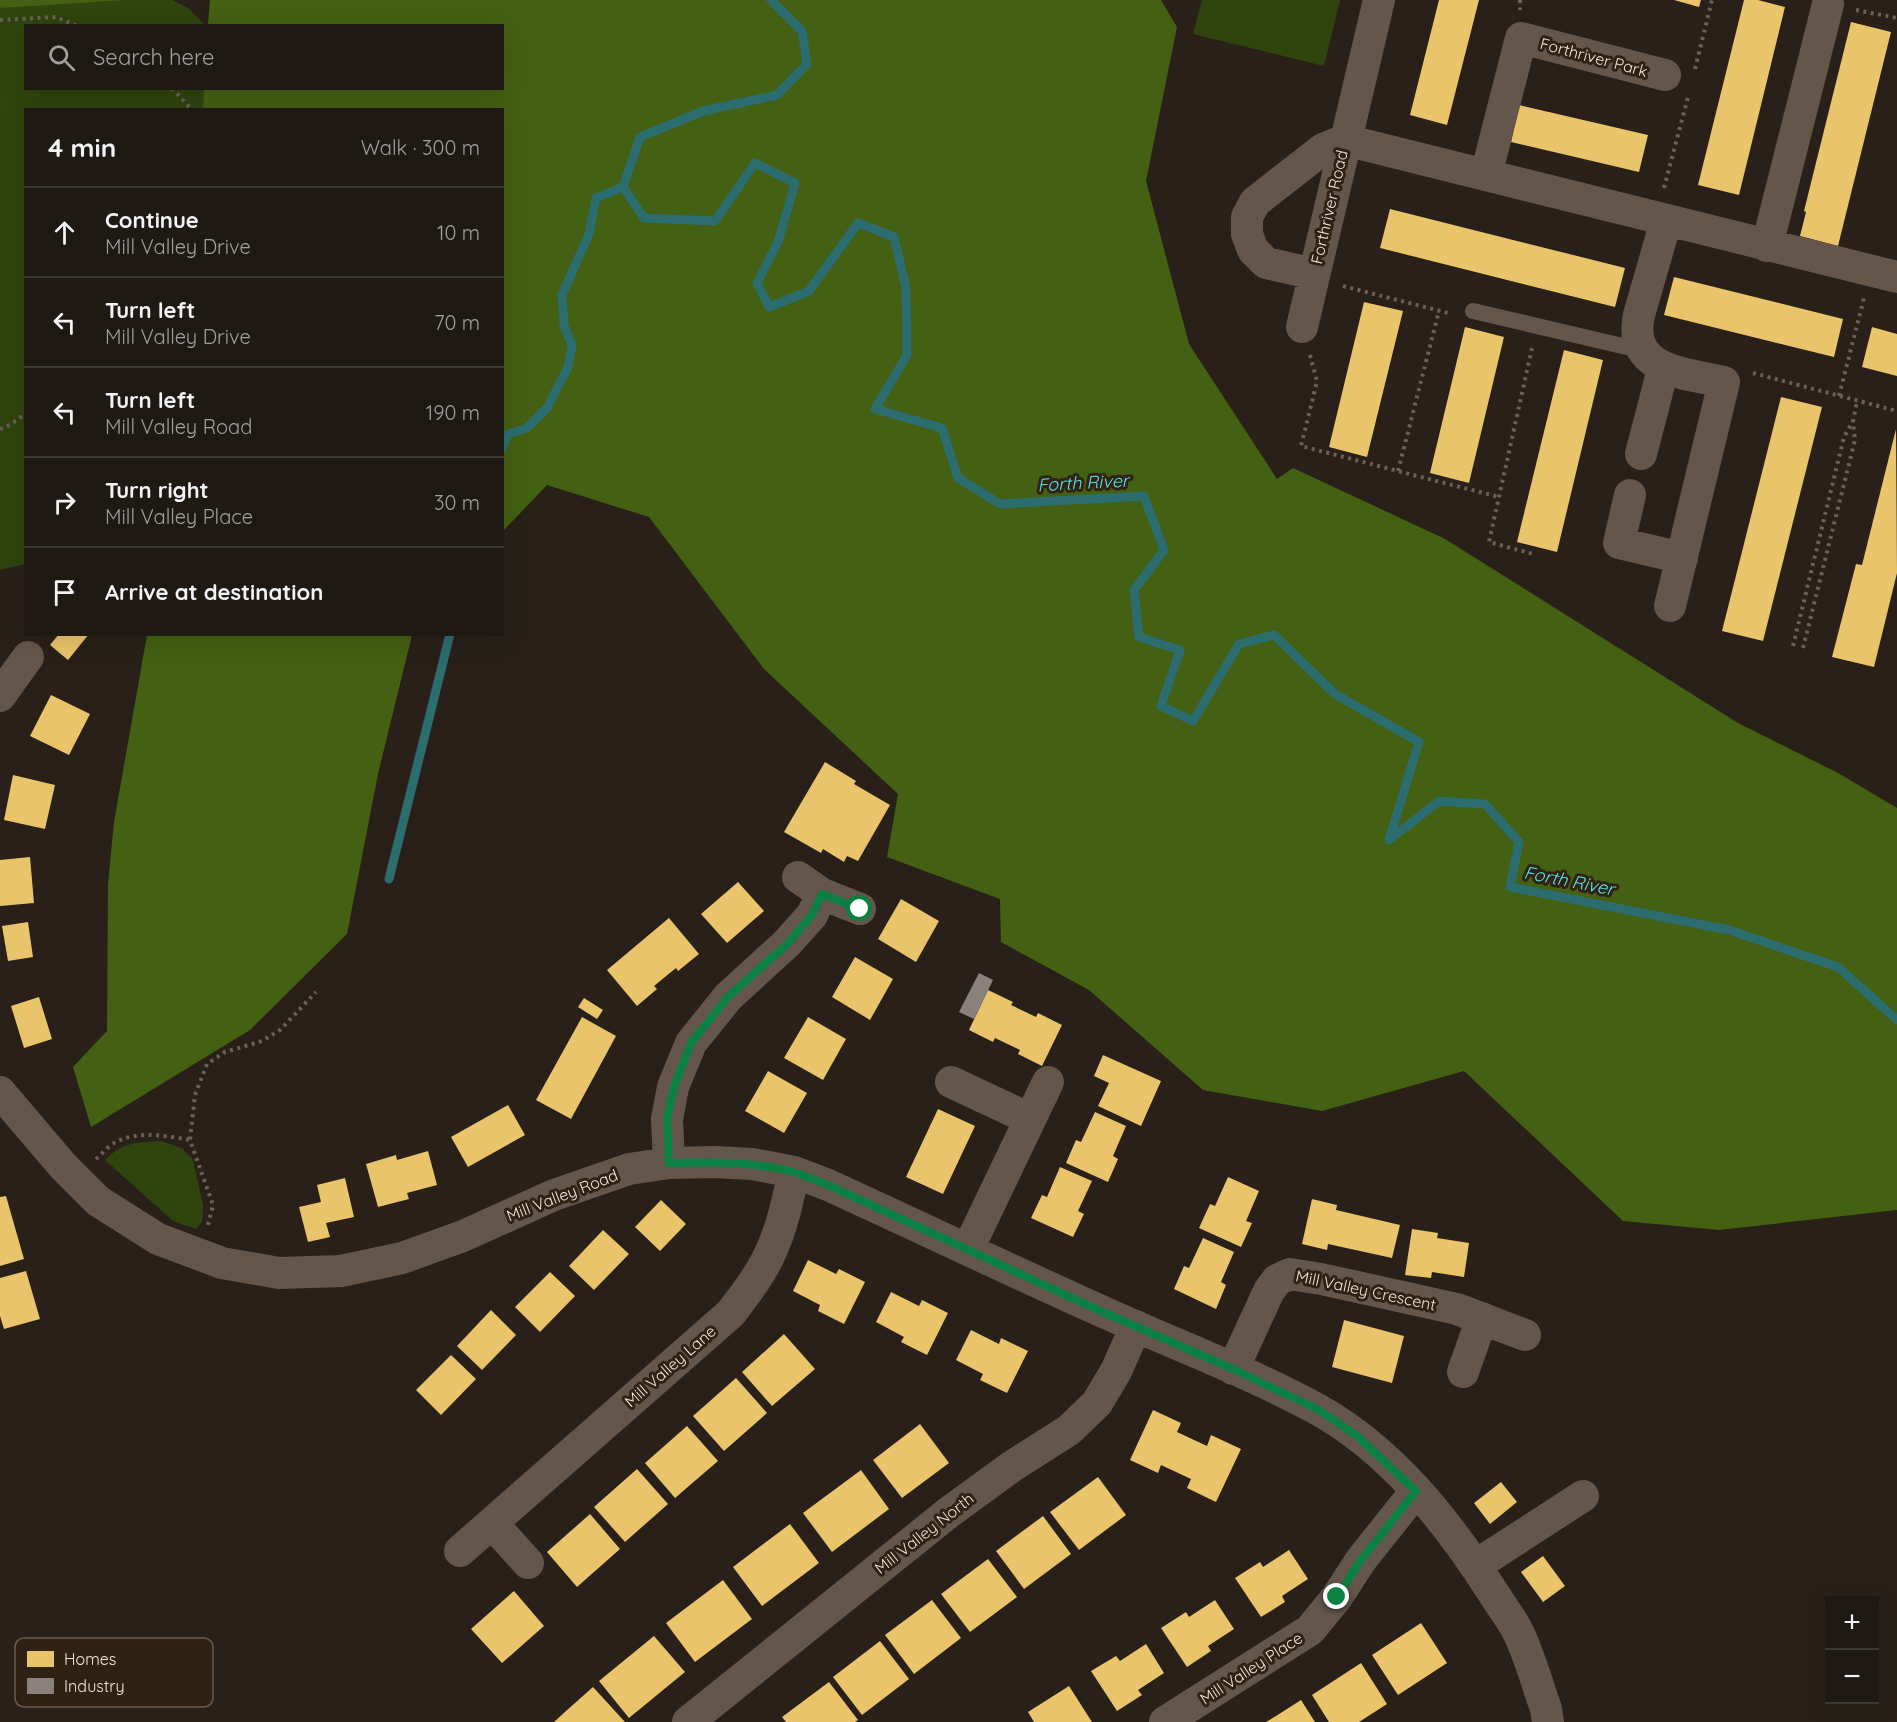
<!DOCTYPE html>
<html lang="en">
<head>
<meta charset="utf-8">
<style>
	body { margin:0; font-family:Quicksand,sans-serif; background:#27221c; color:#f1f3f6 }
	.controls { position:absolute; right:18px; bottom:18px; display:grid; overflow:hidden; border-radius:0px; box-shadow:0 6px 24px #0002 }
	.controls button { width:54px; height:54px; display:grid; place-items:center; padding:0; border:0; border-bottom:2px solid #3c3833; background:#1f1913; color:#f1f3f6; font:30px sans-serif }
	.stop { position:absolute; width:18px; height:18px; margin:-14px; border:4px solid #0b8043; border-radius:50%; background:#fff }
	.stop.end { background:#0b8043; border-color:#fff; box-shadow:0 2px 6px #0008 }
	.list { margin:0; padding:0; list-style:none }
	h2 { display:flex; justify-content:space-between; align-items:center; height:78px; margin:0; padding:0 24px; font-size:26px }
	h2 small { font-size:20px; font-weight:400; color:#a1a0a0 }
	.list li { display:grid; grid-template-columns:39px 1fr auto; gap:18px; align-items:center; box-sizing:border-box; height:90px; padding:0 24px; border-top:2px solid #3c3833 }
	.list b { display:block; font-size:22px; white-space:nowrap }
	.list p { margin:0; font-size:20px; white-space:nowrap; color:#a1a0a0 }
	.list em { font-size:20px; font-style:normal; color:#a1a0a0 }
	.icon { flex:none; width:33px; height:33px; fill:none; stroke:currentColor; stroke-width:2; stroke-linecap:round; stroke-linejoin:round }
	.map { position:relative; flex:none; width:1897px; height:1722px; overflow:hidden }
	.search { position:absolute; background:#1f1913; box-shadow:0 6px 24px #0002; left:24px; top:24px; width:480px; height:66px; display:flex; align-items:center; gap:15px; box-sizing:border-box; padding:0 21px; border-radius:0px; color:#a1a0a0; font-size:22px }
	.panel { position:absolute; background:#1f1913; box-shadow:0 6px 24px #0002; left:24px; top:108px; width:480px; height:528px; border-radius:0px }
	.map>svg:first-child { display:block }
</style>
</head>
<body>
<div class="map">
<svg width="1897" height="1722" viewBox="0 0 1897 1722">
	<rect width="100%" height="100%" fill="#292119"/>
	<path fill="#30440e" d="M0,0H172L188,8L205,25L26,26V88L267,89L277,109L26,110L25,564L0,570Z
		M1202,0H1340L1324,66L1193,34Z
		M161,1141L182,1148L193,1160L203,1205L202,1222L196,1229L173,1221L105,1160C124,1141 136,1143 161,1141Z"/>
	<path fill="#446012" d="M0,0H126L0,8Z
		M210,0H1161L1177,27L1146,181L1189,344L1277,479L1293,468L1445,539L1738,723L1838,773L1897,808V1210L1719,1230L1623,1221L1464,1071L1322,1111L1203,1090L1089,990L1001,942L1000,899L887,857L898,794L764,669L649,517L547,485L503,531L502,110L203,109L204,89L502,88V26L208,25Z
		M147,635H412L378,774L347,934L250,1030L91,1127L73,1067L107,1031L108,884L114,822Z"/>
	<path fill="#e9c46a" d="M1439,0H1479L1447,125L1410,115Z
		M1674,0H1701L1699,7Z
		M1744,0H1758L1785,7L1739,195L1698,185Z
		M1851,22L1891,32L1838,246L1800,236L1806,212L1804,211Z
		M1519,105L1648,135L1639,172L1511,142Z
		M1390,209L1625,268L1615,307L1380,248Z
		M1674,277L1843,319L1834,357L1664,315Z
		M1364,302L1403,311L1367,457L1329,447Z
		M1465,327L1504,337L1469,483L1430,473Z
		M1872,327L1897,334V376L1862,367Z
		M1564,350L1603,360L1557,552L1517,542Z
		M1781,397L1822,407L1763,641L1722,631Z
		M1896,429L1897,573L1874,667L1832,657L1856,564L1862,565Z
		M59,634H89L68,660L50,645Z
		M51,695L90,714L69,755L30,736Z
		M825,762L856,781L854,784L890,805L858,861L847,856L844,862L823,849L821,853L784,832Z
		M13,775L55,785L45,829L4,820Z
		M30,857L34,903L0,906V860Z
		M738,882L764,911L727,943L701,914Z
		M901,899L939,921L916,962L878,939Z
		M669,918L699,954L678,971L676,968L654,986L657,989L637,1006L607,970Z
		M28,922L33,957L8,961L2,926Z
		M855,957L893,979L870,1020L832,997Z
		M988,990L1013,1002L1011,1005L1036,1017L1038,1013L1062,1025L1042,1066L1018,1054L1020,1050L995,1038L993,1042L969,1030Z
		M39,997L52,1039L24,1048L11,1006Z
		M584,998L603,1010L597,1019L578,1007Z
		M582,1017L616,1036L571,1119L536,1100Z
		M808,1017L846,1039L823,1080L784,1058Z
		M1103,1055L1161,1081L1141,1126L1098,1106L1109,1083L1094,1076Z
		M768,1071L807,1093L784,1133L745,1111Z
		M508,1105L525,1135L468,1167L451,1137Z
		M938,1109L975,1126L943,1194L906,1177Z
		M1095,1112L1126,1126L1113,1156L1118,1159L1108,1182L1066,1163L1076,1140L1081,1142Z
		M428,1151L437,1185L407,1193L409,1199L378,1207L366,1164L396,1155L397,1160Z
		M1060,1167L1092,1181L1078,1211L1084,1214L1073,1237L1031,1218L1042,1195L1047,1197Z
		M1228,1177L1259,1191L1246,1221L1252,1223L1241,1247L1199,1228L1210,1204L1215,1206Z
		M345,1178L354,1217L326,1223L330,1237L308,1242L299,1207L321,1202L317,1185Z
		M6,1196L24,1259L0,1266V1197Z
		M1312,1199L1337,1205L1336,1210L1400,1225L1392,1258L1328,1244L1327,1250L1302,1244Z
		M661,1200L686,1224L660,1251L635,1227Z
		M1412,1229L1438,1233L1437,1238L1469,1243L1464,1277L1432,1272L1431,1278L1405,1275Z
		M603,1230L629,1254L594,1290L569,1266Z
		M1203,1238L1234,1252L1221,1282L1226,1285L1216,1309L1174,1289L1184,1266L1189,1268Z
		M808,1260L836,1274L839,1269L865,1282L844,1324L818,1311L820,1305L793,1291Z
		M26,1271L40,1319L4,1329L0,1316V1278Z
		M550,1272L575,1296L540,1332L515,1307Z
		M891,1292L919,1306L922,1300L948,1313L927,1355L901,1342L904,1337L876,1322Z
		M491,1310L516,1335L482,1370L457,1346Z
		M1344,1320L1404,1336L1392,1383L1332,1367Z
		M971,1330L999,1344L1001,1338L1028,1351L1007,1393L980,1380L983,1374L956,1360Z
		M784,1334L815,1369L772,1406L742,1372Z
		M451,1355L476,1379L441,1415L416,1390Z
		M736,1378L767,1413L724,1451L693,1416Z
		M1153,1410L1181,1423L1177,1432L1207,1446L1211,1435L1241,1449L1216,1502L1187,1488L1191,1479L1161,1465L1158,1473L1130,1460Z
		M920,1424L949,1463L902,1498L873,1460Z
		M687,1426L718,1461L675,1498L645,1463Z
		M637,1469L668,1504L625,1542L594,1507Z
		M861,1470L889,1509L832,1552L803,1513Z
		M1098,1477L1126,1515L1079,1550L1050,1512Z
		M1501,1482L1517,1502L1490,1524L1474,1503Z
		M590,1514L620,1549L577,1587L547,1552Z
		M1043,1516L1071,1554L1024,1589L996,1551Z
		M790,1524L819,1563L762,1606L733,1567Z
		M1289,1550L1308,1579L1282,1596L1285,1602L1261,1617L1235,1578L1260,1562L1263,1567Z
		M1543,1556L1565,1586L1543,1602L1521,1572Z
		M988,1559L1017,1597L970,1632L941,1594Z
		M723,1580L752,1619L695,1662L666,1623Z
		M514,1591L544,1626L502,1663L471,1629Z
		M932,1600L961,1638L914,1674L885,1635Z
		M1215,1600L1234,1629L1208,1646L1211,1651L1187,1667L1161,1628L1186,1612L1189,1617Z
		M1421,1623L1447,1663L1398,1695L1372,1655Z
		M654,1636L685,1672L629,1718L599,1681Z
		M880,1641L909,1679L862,1715L833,1677Z
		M1146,1644L1164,1673L1138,1690L1142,1695L1117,1711L1091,1671L1116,1656L1120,1661Z
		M1361,1663L1387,1704L1359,1722H1329L1312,1695Z
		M829,1682L858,1720L855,1722H786L782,1717Z
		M1069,1686L1092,1722H1034L1028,1712Z
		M593,1687L625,1722H554L566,1711Z
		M1301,1700L1315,1722H1266L1276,1716Z"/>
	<path fill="#8a817c" d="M979,973L993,980L974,1019L959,1012Z"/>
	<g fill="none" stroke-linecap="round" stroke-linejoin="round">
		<path stroke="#2c6d6f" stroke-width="9" d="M623,187L644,218L715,221L755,163L795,183L778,242L757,283L769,307L809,291L858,223L894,237L906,288L907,355L875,409L942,428L958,478L1000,504L1144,496L1164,550L1134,590L1139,637L1180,650L1161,706L1193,721L1239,644L1274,635L1335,694L1419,742L1389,840L1439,801L1485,804L1519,842L1510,887L1729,930L1838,967L1897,1020
			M623,187L640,137L703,111L777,95L807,64L802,31L771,0
			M502,449L508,434L527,428L547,408L568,367L572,345L564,326L562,295L589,234L596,198L623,187
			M389,879L450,634"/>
		<path stroke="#6b6058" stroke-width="4" stroke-dasharray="3 4.5" stroke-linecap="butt" d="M1520,0V10
			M1856,10L1897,18
			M0,20L56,17L77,26
			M1695,69L1712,0
			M172,88L192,110
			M1664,188L1688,97
			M1343,286L1452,314
			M1532,348L1489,542L1533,554
			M1310,355L1317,381L1301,446L1499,497
			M1753,373L1897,411
			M1839,396L1864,298
			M0,429L10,425L26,413
			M1398,471L1439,311
			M1793,646L1844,437L1853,421
			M1803,648L1855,440L1853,421L1857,401
			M96,1159C102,1154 108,1146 114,1143C137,1130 167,1136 190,1140
			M208,1225L213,1205L190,1140L195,1095L207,1064L225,1052L262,1041L280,1030L316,992"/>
		<path stroke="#65564b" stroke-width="16" d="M1473,311L1644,351"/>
		<path stroke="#65564b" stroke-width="32" d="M1486,175L1521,38L1665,75
			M1666,221L1639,315C1627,371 1684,373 1724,382L1670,606
			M1767,246L1828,4
			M1314,274L1266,263L1253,250L1247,234V217L1255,202L1323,149L1345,140L1897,277
			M1302,327L1379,0
			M1641,454L1663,369
			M1630,495L1619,543L1682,558
			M0,696L28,657
			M798,877L822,894L860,909
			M951,1082L1030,1119
			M0,1092L63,1166L98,1201L158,1239L222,1263L279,1273L341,1271L402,1258L463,1236L554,1195L629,1169L669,1163L714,1162L752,1164L794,1172L828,1185C922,1228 1016,1273 1110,1315C1179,1346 1251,1373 1317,1409C1391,1450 1447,1521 1492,1591C1500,1604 1510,1617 1517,1630C1529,1653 1537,1684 1546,1709L1548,1722
			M669,1163L667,1119L673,1087L691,1043L728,997L787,943L812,915L822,894
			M968,1249L1048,1082
			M1233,1369L1269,1291L1277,1280L1290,1274L1321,1279L1457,1309L1525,1335
			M1463,1372L1482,1318
			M492,1523L528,1563
			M460,1551L731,1313C746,1293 762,1273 772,1249C783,1225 788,1198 794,1172
			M1475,1566L1583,1496
			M688,1722L948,1513L1011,1467L1069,1430L1097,1403L1116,1371L1136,1326
			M1165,1722L1310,1630L1337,1597L1361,1560L1416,1491"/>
	</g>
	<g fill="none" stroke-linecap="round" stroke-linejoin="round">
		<path stroke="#0b8043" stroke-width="8" d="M860,909L822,894L812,915L787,944L728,997L691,1043L674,1087L667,1119L669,1163C711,1162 752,1161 793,1172C805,1175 816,1181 828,1185L1087,1305L1233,1369L1319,1410L1357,1436L1416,1491L1361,1560L1337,1597"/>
	</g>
	<g text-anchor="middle" stroke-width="6" stroke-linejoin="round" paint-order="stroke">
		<g font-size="16" fill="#eee5db" stroke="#302212">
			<text transform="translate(1594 57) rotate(15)" y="6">Forthriver Park</text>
			<text transform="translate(1329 207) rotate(-77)" y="6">Forthriver Road</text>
			<text transform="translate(562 1195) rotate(-21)" y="6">Mill Valley Road</text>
			<text transform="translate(1366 1290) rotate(12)" y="6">Mill Valley Crescent</text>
			<text transform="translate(670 1366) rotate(-41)" y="6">Mill Valley Lane</text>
			<text transform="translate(924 1533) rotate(-38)" y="6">Mill Valley North</text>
			<text transform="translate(1251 1668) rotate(-33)" y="6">Mill Valley Place</text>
		</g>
		<g font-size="18" font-style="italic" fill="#59e4eb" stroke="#302212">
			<text transform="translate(1083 483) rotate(-3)" y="6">Forth River</text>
			<text transform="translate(1569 881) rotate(11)" y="6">Forth River</text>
		</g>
	</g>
	<rect x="15" y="1638" width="198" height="69" rx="9" fill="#302212" stroke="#695c4e" stroke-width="1.5"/>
	<rect x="27" y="1651" width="27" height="16" fill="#e9c46a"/>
	<rect x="27" y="1678" width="27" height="16" fill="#8a817c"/>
	<g font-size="16" fill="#eee5db">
		<text x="64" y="1665">Homes</text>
		<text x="64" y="1692">Industry</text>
	</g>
</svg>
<div class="controls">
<button>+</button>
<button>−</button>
</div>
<div class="stop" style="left:860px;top:909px"></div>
<div class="stop end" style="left:1337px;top:1597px"></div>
<div class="search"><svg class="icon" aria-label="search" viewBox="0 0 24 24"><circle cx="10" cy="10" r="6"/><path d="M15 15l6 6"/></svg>Search here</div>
<section class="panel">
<h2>4 min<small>Walk · 300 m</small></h2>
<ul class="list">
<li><svg class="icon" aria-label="ahead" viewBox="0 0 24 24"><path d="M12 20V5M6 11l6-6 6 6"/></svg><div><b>Continue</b><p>Mill Valley Drive</p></div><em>10 m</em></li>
<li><svg class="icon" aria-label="left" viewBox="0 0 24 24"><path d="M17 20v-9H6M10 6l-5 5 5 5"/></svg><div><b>Turn left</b><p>Mill Valley Drive</p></div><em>70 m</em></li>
<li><svg class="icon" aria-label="left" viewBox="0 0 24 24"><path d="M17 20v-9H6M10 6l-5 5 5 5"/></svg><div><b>Turn left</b><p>Mill Valley Road</p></div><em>190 m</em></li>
<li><svg class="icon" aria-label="right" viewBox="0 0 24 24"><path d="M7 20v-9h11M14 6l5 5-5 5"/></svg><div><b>Turn right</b><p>Mill Valley Place</p></div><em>30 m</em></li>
<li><svg class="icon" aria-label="arrive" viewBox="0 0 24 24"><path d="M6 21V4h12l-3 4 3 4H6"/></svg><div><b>Arrive at destination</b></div></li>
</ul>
</section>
</div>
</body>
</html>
